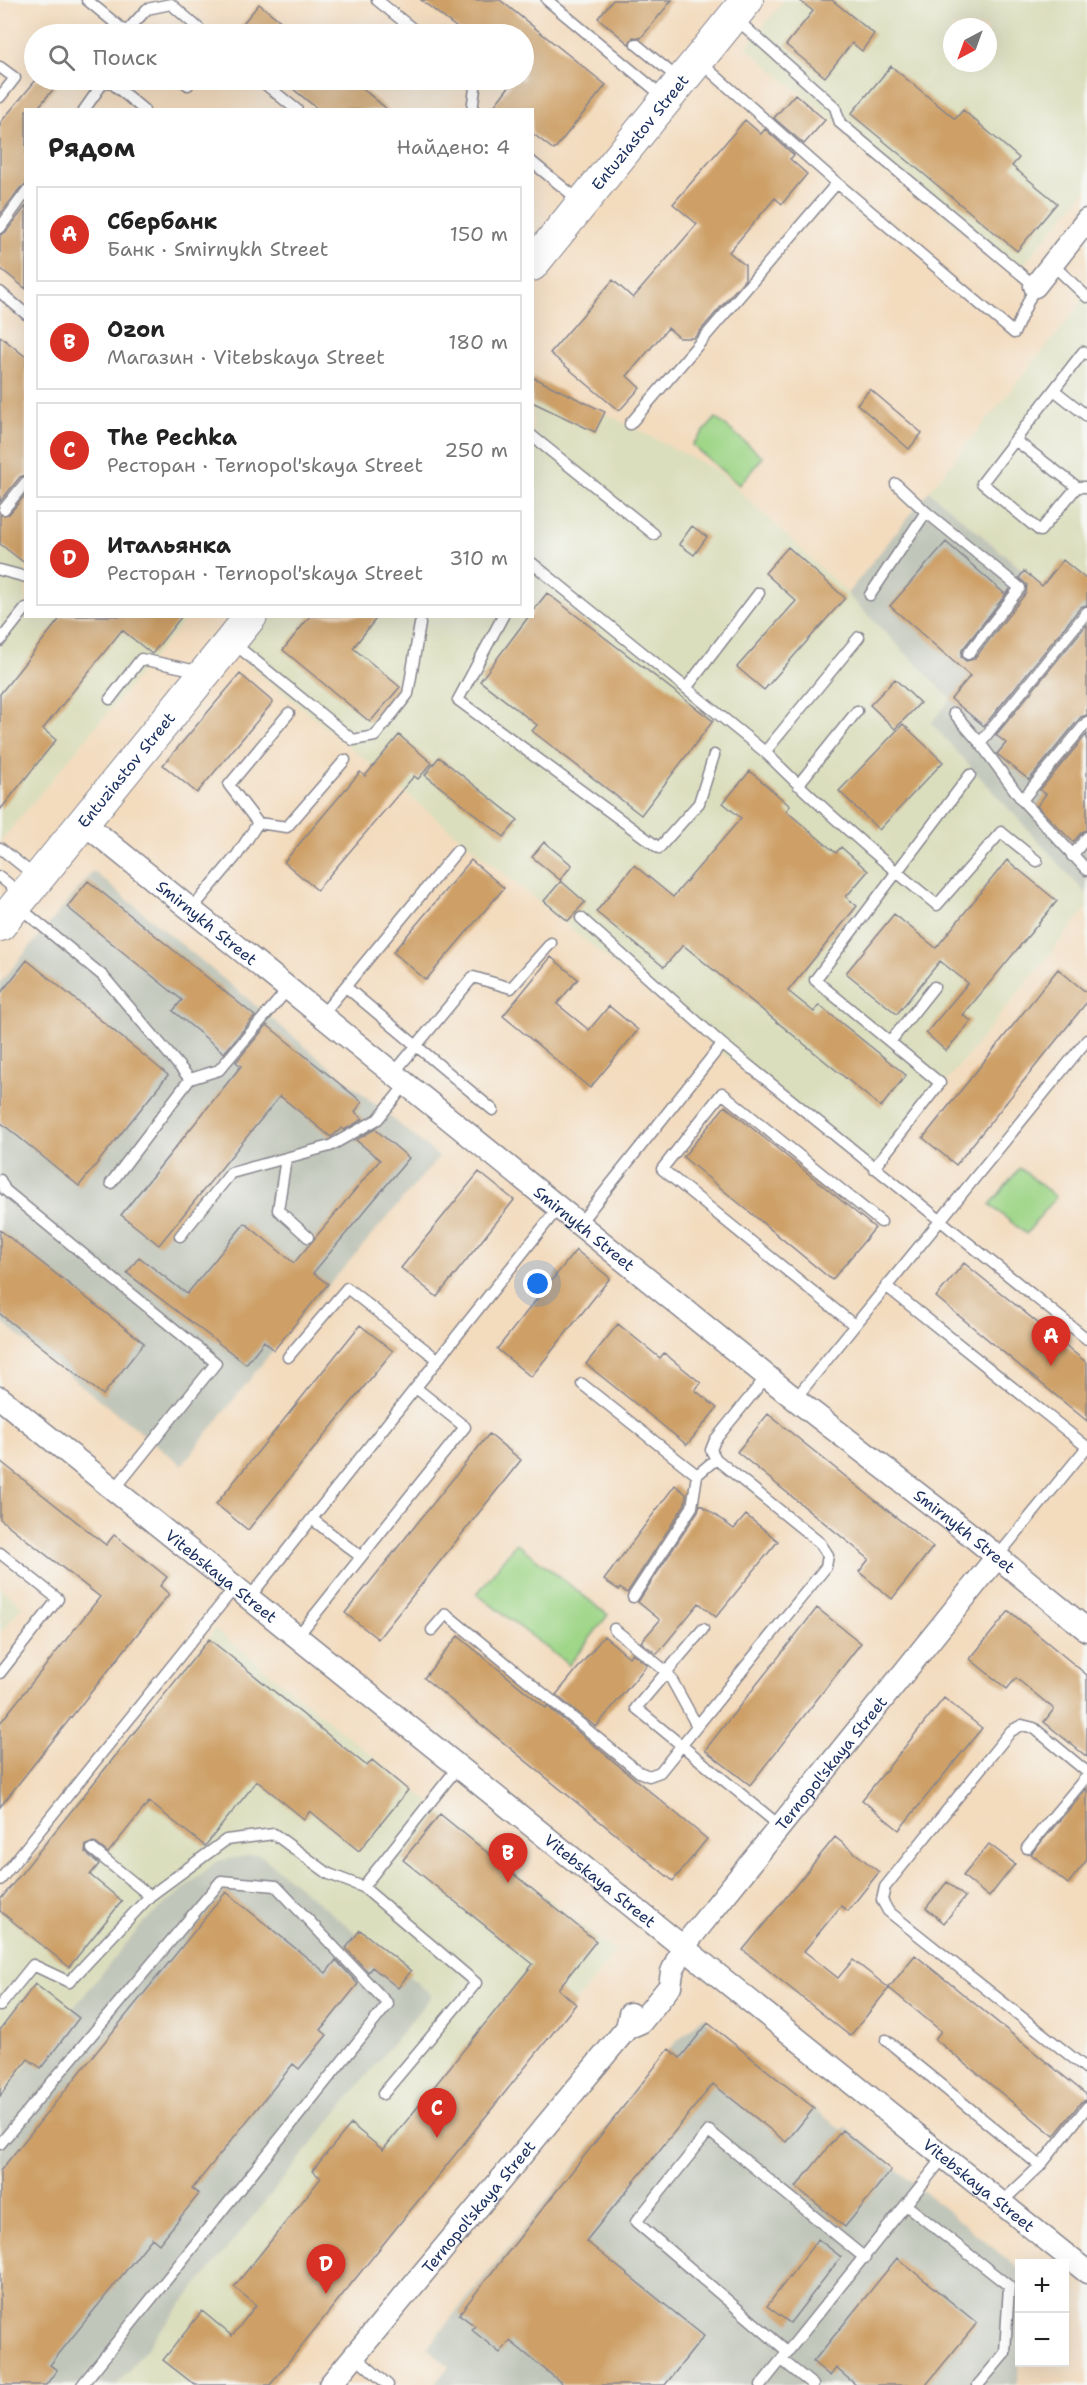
<!DOCTYPE html>
<html lang="ru">
<head>
<meta charset="utf-8">
<style>
	body { margin:0; font-family:"Shantell Sans",sans-serif; background:#f2f2f2; color:#222 }
	.controls { position:absolute; right:18px; bottom:18px; display:grid; overflow:hidden; border-radius:0px; box-shadow:0 6px 24px #0002 }
	.controls button { width:54px; height:54px; display:grid; place-items:center; padding:0; border:0; border-bottom:2px solid #e0e0e0; background:#fff; color:#222; font:30px sans-serif }
	.compass { position:absolute; left:943px; top:18px; width:54px; height:54px; border-radius:50%; background:#fff; box-shadow:0 6px 24px #0002; rotate:221deg }
	.you { position:absolute; left:538px; top:1284px; width:21px; height:21px; margin:-15px; border:4px solid #fff; border-radius:50%; background:#1a73e8; box-shadow:0 0 0 9px #1a73e833 }
	.badge { display:grid; place-items:center; width:39px; height:39px; border-radius:50%; background:#d93025; color:#fff; font-size:20px; font-weight:700 }
	.pin { position:absolute; translate:-50% -50px; filter:drop-shadow(0 2px 3px #0008) }
	.pin::after { content:''; position:absolute; top:32px; width:21px; height:18px; background:inherit; clip-path:polygon(0 0,100% 0,50% 100%) }
	.list { margin:0; padding:0; list-style:none }
	h2 { display:flex; justify-content:space-between; align-items:center; height:78px; margin:0; padding:0 24px; font-size:26px }
	h2 small { font-size:20px; font-weight:400; color:#767676 }
	.list li { display:grid; grid-template-columns:39px 1fr auto; gap:18px; align-items:center; box-sizing:border-box; height:96px; margin:0 12px 12px; padding:0 12px; border:2px solid #e0e0e0; border-radius:0px }
	.list b { display:block; font-size:22px; white-space:nowrap }
	.list p { margin:0; font-size:20px; white-space:nowrap; color:#767676 }
	.list em { font-size:20px; font-style:normal; color:#767676 }
	.icon { flex:none; width:33px; height:33px; fill:none; stroke:currentColor; stroke-width:2; stroke-linecap:round; stroke-linejoin:round }
	.map { position:relative; flex:none; width:1087px; height:2385px; overflow:hidden }
	.search { position:absolute; background:#fff; box-shadow:0 6px 24px #0002; left:24px; top:24px; width:510px; height:66px; display:flex; align-items:center; gap:15px; box-sizing:border-box; padding:0 21px; border-radius:33px; color:#767676; font-size:22px }
	.panel { position:absolute; background:#fff; box-shadow:0 6px 24px #0002; left:24px; top:108px; width:510px; height:510px; border-radius:0px }
	.map>svg:first-child { display:block }
</style>
</head>
<body>
<div class="map">
<svg width="1087" height="2385" viewBox="0 0 1087 2385">
	<rect width="100%" height="100%" fill="#f6f6f2"/>
	<filter id="ink" filterUnits="userSpaceOnUse"><feTurbulence type="fractalNoise" baseFrequency=".0167" numOctaves="2"/><feDisplacementMap in="SourceGraphic" scale="12" xChannelSelector="R" yChannelSelector="G"/><feConvolveMatrix kernelMatrix="1 2 1 2 8 2 1 2 1" color-interpolation-filters="sRGB"/></filter>
	<filter id="wash" filterUnits="userSpaceOnUse"><feTurbulence type="fractalNoise" baseFrequency=".008" numOctaves="4" result="noise"/><feDisplacementMap in="SourceGraphic" scale="24" xChannelSelector="R" yChannelSelector="G"/><feGaussianBlur stdDeviation="1.35" result="paint"/><feColorMatrix in="noise" values="0 0 0 0 0 0 0 0 0 0 0 0 0 0 0 0 0 1.4 0 .05"/><feComposite in="paint" operator="in"/></filter>
	<g filter="url(#wash)">
		<rect width="100%" height="100%" fill="#f3dbbe"/>
		<path fill="#dbdebd" fill-rule="evenodd" d="M784,0H1087V188L1015,275L746,47ZM952,27H988V63H952Z
			M1087,287V580L1063,561L1043,586L929,491L1077,309Z
			M533,377L718,471L847,593L951,699L932,722L1087,895V908L871,1175L234,652L264,617L532,616Z
			M0,544L25,564L26,616L187,617L0,842Z
			M0,1588L22,1606L0,1633Z
			M215,1629L615,1952L269,2385H117L432,1995L144,1922L0,2098V1899Z"/>
		<path fill="#c1c6ba" d="M929,491L1042,586L1063,560L1087,580V895L931,723L951,699L847,594Z
			M93,871L439,1157L269,1355L182,1465L0,1321V983Z
			M259,1854L432,1995L117,2385H0V2098L144,1922L217,1861Z
			M703,2017L708,2023L814,2108L841,2130L845,2127L1019,2269L1020,2363L1016,2385H434L449,2366L427,2348L669,2049Z"/>
		<path fill="#9fd688" stroke="#5d8273" stroke-width="1.5" d="M716,418L763,457L739,485L692,445Z
			M1020,1168L1056,1197L1026,1234L990,1205Z
			M516,1543L608,1615L569,1665L477,1594Z"/>
		<g id="blocks">
			<path fill="#cea067" d="M421,0H500L606,85L554,150L532,133V110H491L514,80H524V34H465Z
				M613,0H672L641,38L633,37L629,44L598,18Z
				M799,0H832L874,34L862,51L852,43L825,77L786,45L813,11Z
				M259,4L297,34H234Z
				M891,66L955,119L963,110L1019,158L1012,166L1057,203L1017,251L851,114Z
				M36,80H61L36,110H26V185L20,188L0,215V123Z
				M282,80H352L388,110H319Z
				M795,94L825,120L804,144L774,118Z
				M745,120L761,134L765,129L794,155L790,159L807,174L782,204L775,198L729,252L745,265V279L694,338H680L668,328L627,376L640,388L619,411L550,353L613,280L633,298L697,224L673,204Z
				M26,206V289L0,268V235L6,232Z
				M0,336L26,357V475L20,477L0,502Z
				M532,377L605,412L595,432L532,402Z
				M870,389L922,433L909,449L857,404Z
				M26,494V564L0,544V515L9,514Z
				M692,526L707,537L694,555L679,544Z
				M946,542L1005,594L1010,589L962,650L961,657L966,661L974,659L1026,593L1027,585L1019,578L1024,571L1042,586L1063,560L1087,580V605L1081,607L984,726L951,699L970,676L890,606Z
				M788,547L845,598L764,690L737,667L796,601L765,573Z
				M547,593L713,721L641,815L532,731L537,725L480,681L529,616H532V612Z
				M62,616H182L152,654L122,630L43,729L56,740L0,810V694Z
				M310,616H378L353,648L400,687L370,722L283,650Z
				M1087,624V715L1081,717L1029,780L997,754L1006,743L996,735Z
				M240,674L273,702L197,793L163,765Z
				M895,679L920,703L895,729L870,705Z
				M903,724L943,762L879,830L839,791Z
				M1087,734V830L1082,832L1073,842L1037,806L1046,794L1040,790Z
				M399,735L432,763L418,779L414,776L317,890L284,862L360,772L365,776Z
				M439,757L518,820L504,837L425,775Z
				M750,771L790,806L786,811L836,853L841,847L868,871L846,897L857,906L788,991L814,1012L819,1005L906,1075L881,1107L683,945L664,967L596,912L634,865L673,897L741,818L723,803Z
				M544,842L572,865L560,880L532,857Z
				M471,860L504,888L426,980L393,952Z
				M1007,860L1057,901L963,1015L971,1021L946,1051L926,1033L968,983L940,961L897,1014L846,973L894,914L936,948Z
				M88,881L255,1016L224,1053L173,1011L182,1000L67,907Z
				M561,881L585,902L568,921L544,901Z
				M551,957L578,979L557,1004L589,1030L609,1006L638,1030L590,1088L503,1016Z
				M27,960L168,1075L79,1186L0,1122V994Z
				M1058,969L1087,993V1002L956,1165L923,1138Z
				M267,1025L362,1102L355,1112L363,1119L344,1130L342,1128L331,1137L280,1096L159,1245L121,1215L241,1066L236,1062Z
				M725,1106L875,1228L832,1280L683,1157Z
				M375,1129L409,1158L313,1273L328,1284L274,1350L264,1341L246,1364L127,1273L139,1257L187,1294L245,1223L294,1263L380,1160L356,1140Z
				M479,1172L514,1200L437,1297L401,1268Z
				M0,1230L144,1343L103,1395L0,1314Z
				M576,1250L610,1278L531,1377L497,1349Z
				M964,1263L1087,1363V1421L936,1297Z
				M618,1324L660,1358L664,1353L701,1383L695,1390L717,1408L687,1445L586,1364Z
				M360,1325L393,1351L248,1530L216,1504Z
				M768,1414L933,1547L892,1599L859,1572L869,1559L737,1452Z
				M489,1434L521,1460L378,1639L345,1613Z
				M0,1461L106,1545L114,1535L131,1548L167,1577L160,1586L169,1594L0,1807V1723L100,1597L0,1519Z
				M675,1485L686,1494L685,1504L627,1593L620,1588L619,1590L604,1580Z
				M700,1504L734,1529L746,1515L778,1541L716,1617L699,1603L657,1654L641,1642L660,1620L638,1602L698,1511Z
				M817,1608L861,1643L750,1785L705,1750Z
				M1009,1611L1087,1675V1757L1044,1722L1054,1709L1016,1678L1007,1689L970,1659Z
				M458,1636L546,1708L547,1706L707,1839L673,1881L424,1678Z
				M604,1636L629,1657L632,1653L647,1665L596,1727L556,1695Z
				M209,1639L367,1766L372,1760L408,1790L359,1851L310,1811L304,1819L257,1781L205,1846L149,1802L108,1853L94,1842L86,1845L85,1852L99,1864L90,1875L122,1901L69,1967L0,1911V1900Z
				M944,1698L982,1728L899,1830L862,1800Z
				M1087,1788V1860L1068,1884L1031,1854Z
				M440,1814L596,1941L558,1989L576,2004L270,2385H195L163,2360L202,2311L232,2336L256,2305L234,2287L321,2178L312,2171L351,2124L383,2150L533,1964L403,1860Z
				M835,1837L879,1872L848,1911L841,1906L804,1951L838,1978L853,1960L889,1988L850,2036L743,1950Z
				M989,1844L1015,1864L989,1897L963,1876Z
				M947,1882L965,1897L944,1923L926,1908Z
				M226,1892L326,1973L336,1960L358,1984L321,2030L327,2035L299,2069L293,2064L192,2189L199,2194L159,2244L152,2238L50,2365L57,2370L46,2385H0V2171Z
				M360,1930L411,1971L398,1988L372,1967L368,1972L346,1948Z
				M915,1955L1087,2095V2100L1081,2102L1054,2136L935,2039L941,2031L889,1988Z
				M35,1984L79,2018L41,2068L28,2059L0,2096V2030Z
				M708,2023L814,2108L786,2142L713,2084L586,2241L704,2336L665,2385H564L510,2341L500,2353L472,2330L475,2326L459,2314L669,2049L680,2058Z
				M842,2130L891,2170L845,2227L796,2187Z
				M818,2239L841,2257L790,2323L767,2306Z
				M897,2258L977,2323L926,2385H856L836,2368L830,2376L813,2362Z"/>
		</g>
	</g>
	<g filter="url(#ink)">
		<use href="#blocks" fill-opacity="0" stroke="#87858e" stroke-width="1.5"/>
		<g fill="none" stroke-linecap="round" stroke-linejoin="round">
			<g stroke="#87858e" stroke-width="13">
				<path id="lane" d="M87,0L126,32L147,9L171,4L205,34
					M377,0L419,34
					M547,0L665,98
					M636,44L680,80
					M700,62L837,183L1014,333L1035,286L840,123L835,107L736,19
					M0,67L15,78L0,97
					M108,80L144,110
					M182,80L188,85L192,80
					M260,80L297,110
					M84,110L105,80
					M472,110L476,81L474,80
					M532,162L581,202
					M0,228L26,192
					M1052,264L1087,297
					M0,292L26,314
					M1087,354L1083,352L982,483L1040,531L1077,487H1087
					M1054,390L1087,416
					M630,424L837,183
					M532,436L654,534
					M1015,440L1077,487
					M896,484L926,512
					M4,509L26,482
					M532,563L765,752C819,806 877,857 937,905L1001,832L1037,861
					M0,570L26,577
					M870,595L926,512L1020,588L968,654
					M1087,612L980,743L1022,800L1087,870
					M503,616L458,700L659,848L699,803L714,755
					M0,641L26,608
					M232,642L353,740L375,736L408,694L420,624
					M687,687L759,593
					M110,699L141,659L202,672
					M289,713L229,785L258,823L287,827L345,760
					M954,713L980,743
					M765,752L859,637
					M798,785L857,711
					M1022,800L1087,722
					M0,848L35,876
					M1072,856L1087,837
					M0,877L21,894
					M19,907L103,976L190,1079L111,1183
					M191,910L237,855L258,823
					M581,918L722,1044
					M346,987L493,1110
					M321,1016L457,851
					M890,1042L934,987
					M393,1074L473,977L511,988L551,943
					M190,1079L219,1070L288,989
					M286,1158L278,1210L308,1237
					M874,1168L940,1083L815,980L970,775
					M0,1180L5,1190L216,1363L114,1490
					M579,1224L722,1044L1087,1339
					M180,1236L231,1173L330,1146L378,1119L406,1084
					M886,1286L1087,1447
					M854,1325L662,1169L722,1093L881,1222
					M288,1357L347,1288L437,1359
					M582,1384L697,1475L716,1459
					M795,1399L1087,1040
					M312,1519L361,1557
					M0,1553L58,1599L0,1673
					M997,1557L1087,1447
					M633,1597L692,1507L697,1475
					M249,1598L559,1207
					M614,1629L668,1673L697,1726
					M703,1629L636,1708L780,1826
					M432,1630L446,1614L639,1772L649,1776L660,1772L826,1567L828,1555L820,1543L716,1459L711,1450L715,1440L767,1376
					M297,1637L465,1427L416,1388
					M1087,1772L1034,1728L1022,1725L1011,1731L885,1887L882,1900L888,1911L1087,2069
					M1027,1848L1087,1776
					M92,1849L150,1896
					M0,1880L235,1587
					M363,1887L458,1767
					M0,2006L33,1965L69,1982L150,1896L226,1840L274,1834L329,1874L363,1887L476,1983L383,2094
					M886,2040L1040,2166
					M0,2144L221,1881L276,1886L388,2004L82,2385
					M1001,2203L1040,2166L1087,2107
					M906,2205L1009,2286L1005,2353L978,2385
					M788,2352L636,2222L709,2131L865,2258
					M354,2355L388,2385
					M782,2360L813,2385
					M761,2385L944,2157"/>
			</g>
			<g stroke="#87858e" stroke-width="25">
				<g id="street">
					<path d="M1035,286L1087,220"/>
					<path id="s1" d="M84,823L795,1399L967,1532L1087,1630"/>
					<path id="s2" d="M0,1398L1087,2272"/>
					<path id="s3" d="M627,2028L641,2022L670,1986L672,1972L683,1947L997,1557"/>
					<path id="s4" d="M330,2385L627,2028L630,2014"/>
				</g>
			</g>
			<g stroke="#87858e" stroke-width="34">
				<g id="secondary">
					<path id="s5" d="M532,265L747,0"/>
					<path id="s6" d="M0,925L251,616"/>
				</g>
			</g>
			<use href="#lane" stroke="#fff" stroke-width="10"/>
			<use href="#street" stroke="#fff" stroke-width="22"/>
			<use href="#secondary" stroke="#fff" stroke-width="32"/>
		</g>
	</g>
	<g text-anchor="middle" stroke-width="5" stroke-linejoin="round" paint-order="stroke">
		<g font-size="16" fill="#1b2f5e" stroke="#f6f6f2">
			<text dy="6" stroke="none"><textPath href="#s5" startOffset="171">Entuziastov Street</textPath></text>
			<text dy="6" stroke="none"><textPath href="#s6" startOffset="200">Entuziastov Street</textPath></text>
			<text dy="6" stroke="none"><textPath href="#s1" startOffset="158">Smirnykh Street</textPath></text>
			<text dy="6" stroke="none"><textPath href="#s1" startOffset="644">Smirnykh Street</textPath></text>
			<text dy="6" stroke="none"><textPath href="#s1" startOffset="1130">Smirnykh Street</textPath></text>
			<text dy="6" stroke="none"><textPath href="#s2" startOffset="284">Vitebskaya Street</textPath></text>
			<text dy="6" stroke="none"><textPath href="#s3" startOffset="339">Ternopol'skaya Street</textPath></text>
			<text dy="6" stroke="none"><textPath href="#s2" startOffset="770">Vitebskaya Street</textPath></text>
			<text dy="6" stroke="none"><textPath href="#s2" startOffset="1256">Vitebskaya Street</textPath></text>
			<text dy="6" stroke="none"><textPath href="#s4" startOffset="232">Ternopol'skaya Street</textPath></text>
		</g>
	</g>
</svg>
<div class="controls">
<button>+</button>
<button>−</button>
</div>
<svg class="compass" viewBox="-18 -18 36 36"><path d="M0-13l5 13h-10z" fill="#e53935"/><path d="M0 13l5-13h-10z" fill="#767676"/></svg>
<div class="you"></div>
<div class="pin badge" style="left:1051px;top:1366px">A</div>
<div class="pin badge" style="left:508px;top:1883px">B</div>
<div class="pin badge" style="left:437px;top:2138px">C</div>
<div class="pin badge" style="left:326px;top:2294px">D</div>
<div class="search"><svg class="icon" aria-label="search" viewBox="0 0 24 24"><circle cx="10" cy="10" r="6"/><path d="M15 15l6 6"/></svg>Поиск</div>
<section class="panel">
<h2>Рядом<small>Найдено: 4</small></h2>
<ul class="list">
<li><span class="badge">A</span><div><b>Сбербанк</b><p>Банк · Smirnykh Street</p></div><em>150 m</em></li>
<li><span class="badge">B</span><div><b>Ozon</b><p>Магазин · Vitebskaya Street</p></div><em>180 m</em></li>
<li><span class="badge">C</span><div><b>The Pechka</b><p>Ресторан · Ternopol'skaya Street</p></div><em>250 m</em></li>
<li><span class="badge">D</span><div><b>Итальянка</b><p>Ресторан · Ternopol'skaya Street</p></div><em>310 m</em></li>
</ul>
</section>
</div>
</body>
</html>
